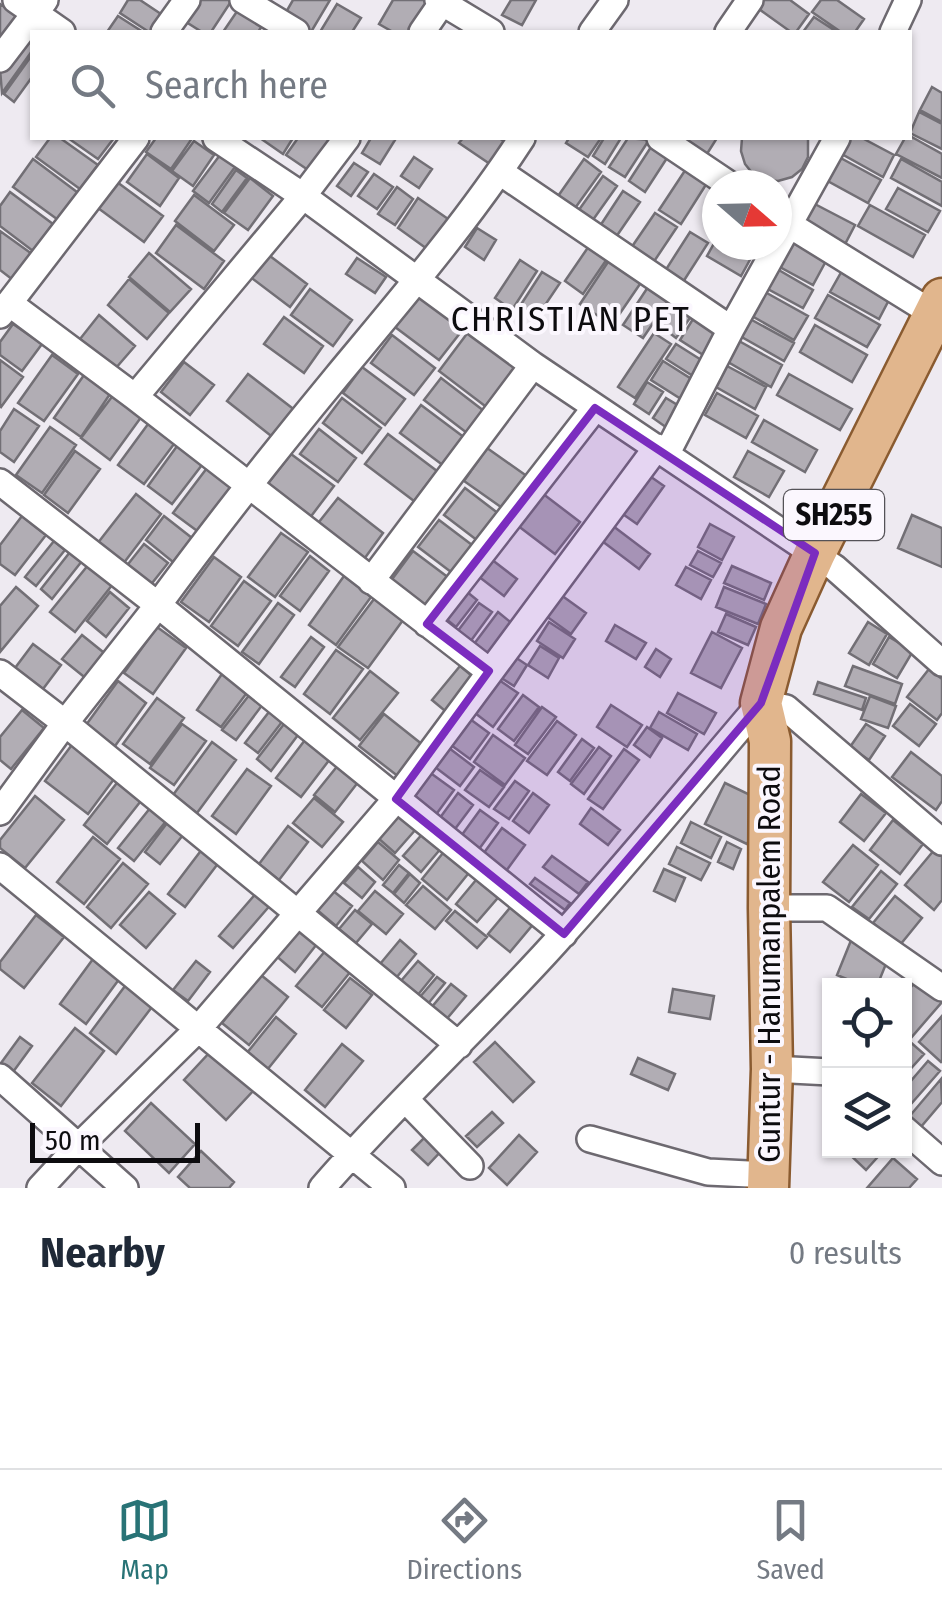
<!DOCTYPE html>
<html lang="en">
<head>
<meta charset="utf-8">
<style>
	body { margin:0; font-family:"Fira Sans Condensed",sans-serif; background:#f2f2f3; color:#1f2937 }
	.controls { position:absolute; right:30px; bottom:30px; display:grid; overflow:hidden; border-radius:0px; box-shadow:0 2px 8px #0004 }
	.controls button { width:90px; height:90px; display:grid; place-items:center; padding:0; border:0; border-bottom:2px solid #e0e1e3; background:#fff; color:#1f2937; font:50px sans-serif }
	.compass { position:absolute; left:702px; top:170px; width:90px; height:90px; border-radius:50%; background:#fff; box-shadow:0 2px 8px #0004; rotate:110deg }
	.scale { position:absolute; left:30px; bottom:25px; width:170px; box-sizing:border-box; padding-left:10px; border:5px solid #0d0c0f; border-top:0; font-size:28px; line-height:35px; white-space:nowrap; color:#0d0c0f; -webkit-text-stroke:8px #fbf7fe; paint-order:stroke }
	.list { margin:0; padding:0; list-style:none }
	h2 { display:flex; justify-content:space-between; align-items:center; height:130px; margin:0; padding:0 40px; font-size:42px }
	h2 small { font-size:32px; font-weight:400; color:#747a83 }
	.icon { flex:none; width:55px; height:55px; fill:none; stroke:currentColor; stroke-width:2; stroke-linecap:round; stroke-linejoin:round }
	.map { position:relative; flex:none; width:942px; height:1188px; overflow:hidden }
	.search { position:absolute; background:#fff; box-shadow:0 2px 8px #0004; left:30px; right:30px; top:30px; height:110px; display:flex; align-items:center; gap:25px; box-sizing:border-box; padding:0 35px; border-radius:0px; color:#747a83; font-size:38px }
	.sheet { height:280px; background:#fff }
	nav { display:flex; justify-content:space-around; align-items:center; box-sizing:border-box; height:140px; border-top:2px solid #e0e1e3; background:#fff; font-size:28px; color:#747a83 }
	nav a { display:grid; justify-items:center; gap:5px }
	nav .on { color:#287376 }
	.map>svg:first-child { display:block }
</style>
</head>
<body>
<div class="map">
<svg width="942" height="1188" viewBox="0 0 942 1188">
	<rect width="100%" height="100%" fill="#eeeaf1"/>
	<path fill="#b1adb4" stroke="#726f75" stroke-width="2.5" d="M128,0H140L164,16L153,32H149L120,13Z
		M196,0H232L211,32H202L183,20Z
		M293,0H330L311,32H305L282,19Z
		M393,0H430L413,32H393L379,24Z
		M511,0H536L522,25L502,15Z
		M755,0H790L809,14L796,32H791L752,4Z
		M821,0H837L864,19L855,32H841L812,12Z
		M0,4L22,18L6,42L0,38Z
		M242,4L266,20L258,32H223Z
		M337,4L361,18L352,32H320Z
		M118,16L143,32H107Z
		M814,17L837,32H803Z
		M31,26L39,32H32V51L2,93L0,69Z
		M32,55V77L14,102L4,94Z
		M932,87L942,93V122L920,110Z
		M919,112L942,124V149L910,133Z
		M910,136L942,154V178L896,154L905,138Z
		M50,138H60L98,165L80,189L36,157Z
		M68,138H114L98,159Z
		M156,138H187L191,140L171,169L146,152Z
		M260,138H293L283,154Z
		M298,138H338L314,174L286,155Z
		M371,138H391L395,140L380,164L362,153Z
		M463,138H499L505,142L490,164L459,143Z
		M569,138H601L588,157L566,143Z
		M604,138H621L605,164L593,156Z
		M628,138L649,140L625,177L609,167Z
		M673,138H717L705,157Z
		M742,138H808V157L802,169L792,177L778,181L765,180L753,174L745,164L741,151Z
		M849,138H862L894,155L883,177L840,153Z
		M194,141L214,155L193,186L172,171Z
		M651,147L667,158L645,192L629,181Z
		M147,154L179,178L160,206L127,182Z
		M220,155L235,167L209,203L193,191Z
		M837,156L881,180L868,203L824,179Z
		M414,157L432,169L419,188L401,176Z
		M33,159L81,195L61,222L13,187Z
		M584,159L601,172L573,211L556,199Z
		M901,159L942,182V206L891,178Z
		M354,163L368,172L351,196L337,186Z
		M686,169L707,183L681,224L659,210Z
		M236,170L247,178L222,212L212,204Z
		M374,174L393,187L377,209L358,196Z
		M603,176L617,186L590,224L576,214Z
		M250,178L273,196L248,230L224,213Z
		M117,182L163,216L144,242L98,208Z
		M397,187L413,199L395,225L378,214Z
		M898,188L940,211L928,232L886,209Z
		M623,191L640,202L616,237L600,226Z
		M10,192L53,224L33,251L0,226V206Z
		M194,195L234,225L214,251L175,221Z
		M418,198L451,221L430,251L398,228Z
		M809,201L855,225L843,248L797,224Z
		M870,205L925,235L913,257L858,226Z
		M655,213L677,227L651,266L629,251Z
		M176,225L224,261L204,289L156,253Z
		M477,228L496,240L484,260L465,247Z
		M0,231L32,254L13,280L0,270Z
		M690,232L708,243L683,282L665,271Z
		M717,238V245H732L752,256L741,276L707,256Z
		M792,241L826,261L813,285L778,266Z
		M589,246L607,259L583,294L565,281Z
		M149,253L191,289L170,312L129,277Z
		M266,253L307,284L290,307L249,276Z
		M357,258L386,277L375,293L346,274Z
		M610,259L642,281L612,325L580,304Z
		M520,260L537,271L512,310L495,298Z
		M777,269L813,290L803,308L766,288Z
		M843,269L891,296L879,319L830,292Z
		M542,272L560,283L537,317L520,306Z
		M129,279L169,313L147,339L108,305Z
		M648,287L668,301L643,338L623,325Z
		M310,289L352,320L333,346L291,315Z
		M765,292L808,316L794,340L752,316Z
		M420,294L464,328L439,360L395,327Z
		M828,295L880,325L867,347L815,318Z
		M674,303L692,315L676,338L659,325Z
		M99,315L135,346L115,369L80,339Z
		M284,317L323,346L304,373L264,344Z
		M693,319L721,337L708,358L680,340Z
		M750,319L794,343L784,361L740,336Z
		M13,324L42,344L22,371L0,355V342Z
		M815,325L867,355L852,382L800,352Z
		M469,331L519,369L489,409L439,371Z
		M654,333L671,344L635,398L618,387Z
		M392,335L435,368L414,395L371,363Z
		M739,341L782,365L771,387L728,362Z
		M676,344L703,361L693,376L666,359Z
		M52,355L78,374L44,421L18,403Z
		M0,360L23,377L1,407L0,406Z
		M663,361L693,380L681,399L651,380Z
		M184,362L214,385L190,415L161,392Z
		M727,366L766,387L755,409L716,387Z
		M362,367L405,399L385,425L343,393Z
		M248,374L296,411L275,439L227,401Z
		M789,374L852,409L840,430L777,395Z
		M84,375L110,394L81,437L54,418Z
		M441,378L484,411L467,433L424,400Z
		M647,382L663,392L649,414L634,404Z
		M717,393L758,416L746,438L705,415Z
		M114,394L142,416L110,460L81,438Z
		M342,398L381,428L362,453L323,423Z
		M666,398L684,409L670,430L653,418Z
		M421,405L465,438L444,466L400,433Z
		M14,409L39,426L14,462L0,452V431Z
		M151,420L177,440L144,484L118,465Z
		M764,420L817,450L805,472L752,442Z
		M50,427L76,445L42,493L16,475Z
		M319,429L356,458L338,482L300,454Z
		M388,434L437,471L414,501L365,464Z
		M180,442L205,461L172,504L148,486Z
		M487,448L531,479L508,512L464,481Z
		M75,451L100,469L68,513L44,495Z
		M748,451L784,471L769,497L734,477Z
		M291,454L334,486L309,519L266,486Z
		M210,464L237,485L200,533L173,513Z
		M644,472L664,486L637,524L617,510Z
		M465,488L503,517L482,544L444,515Z
		M538,490L580,522L555,554L513,522Z
		M136,494L161,514L123,564L97,544Z
		M338,498L383,533L362,562L315,527Z
		M912,515L942,528V567L898,548Z
		M22,516L46,535L15,575L0,564V545Z
		M164,516L192,538L173,562L146,540Z
		M439,520L476,548L455,575L418,547Z
		M710,524L734,537L722,560L698,547Z
		M613,526L650,554L639,569L602,541Z
		M281,533L308,552L275,597L248,577Z
		M54,541L65,550L36,586L25,577Z
		M144,544L168,563L149,587L125,568Z
		M413,551L449,578L426,609L390,582Z
		M698,551L721,563L713,577L690,565Z
		M70,552L82,561L52,599L41,589Z
		M310,556L329,571L300,611L280,596Z
		M214,557L241,577L209,622L181,602Z
		M491,559L517,579L504,596L478,576Z
		M89,564L113,584L75,632L50,612Z
		M732,566L771,583L764,600L724,583Z
		M686,567L711,580L701,599L676,585Z
		M344,576L371,597L336,645L309,625Z
		M244,581L271,601L238,646L211,626Z
		M16,587L38,606L0,652V606Z
		M461,587L477,600L456,627L440,614Z
		M724,587L766,604L758,624L716,607Z
		M110,592L129,608L106,637L87,621Z
		M377,595L406,616L368,668L338,647Z
		M561,595L586,613L571,634L546,616Z
		M278,603L294,615L259,664L242,652Z
		M479,603L492,612L470,642L457,632Z
		M498,612L514,625L490,656L474,644Z
		M726,614L756,627L748,645L718,632Z
		M549,622L575,639L563,658L537,641Z
		M868,622L887,634L869,665L849,653Z
		M615,625L646,643L636,659L606,641Z
		M157,627L186,648L153,694L124,673Z
		M712,632L742,648L721,688L691,673Z
		M82,635L108,656L88,680L62,659Z
		M311,637L324,647L295,687L281,677Z
		M889,637L913,651L897,678L873,664Z
		M33,644L61,665L43,689L15,668Z
		M540,646L559,658L548,678L528,665Z
		M656,649L671,659L660,677L645,667Z
		M336,650L363,669L330,714L304,694Z
		M509,653L527,665L514,686L495,674Z
		M460,666L478,681L450,715L432,700Z
		M853,666L902,684L895,704L845,686Z
		M929,669L942,679V713L937,720L907,697Z
		M224,671L249,690L221,727L197,710Z
		M370,671L398,693L360,740L333,718Z
		M499,680L518,693L493,727L475,713Z
		M118,681L146,703L115,746L86,725Z
		M818,682L866,698L862,710L814,694Z
		M678,693L716,713L704,734L667,713Z
		M250,694L263,704L236,740L222,730Z
		M523,695L539,707L514,741L498,729Z
		M870,696L896,706L888,728L861,719Z
		M157,698L184,718L150,764L123,744Z
		M910,704L936,724L919,746L893,726Z
		M611,705L642,725L627,747L597,727Z
		M542,707L556,717L528,754L515,745Z
		M272,708L285,718L258,753L245,743Z
		M22,710L44,728L11,769L0,760V737Z
		M659,712L697,734L688,750L650,728Z
		M384,714L423,745L399,777L359,746Z
		M470,719L489,733L470,759L451,745Z
		M557,721L576,735L547,775L527,761Z
		M182,724L206,741L174,785L150,768Z
		M284,724L298,735L271,771L257,759Z
		M866,724L885,736L869,760L850,747Z
		M647,727L662,738L650,757L634,745Z
		M493,735L525,758L505,785L474,762Z
		M582,739L594,748L570,781L558,772Z
		M305,740L330,759L301,797L276,778Z
		M74,742L117,775L88,814L45,781Z
		M212,742L236,760L197,813L173,795Z
		M599,747L611,756L584,794L571,784Z
		M449,748L474,767L460,786L435,767Z
		M624,749L639,760L603,809L588,799Z
		M911,752L942,776V801L936,810L892,777Z
		M339,764L359,781L335,812L314,795Z
		M247,769L271,786L236,834L212,816Z
		M425,769L454,790L432,820L403,800Z
		M480,770L504,787L489,807L465,790Z
		M120,779L144,797L107,844L84,825Z
		M515,781L529,791L509,819L494,809Z
		M725,783L767,803L747,844L705,824Z
		M458,793L473,805L449,837L434,826Z
		M533,793L549,805L529,833L513,821Z
		M861,794L886,813L864,841L840,822Z
		M35,796L64,820L25,868L0,848V840Z
		M314,798L343,822L322,847L293,823Z
		M155,802L171,815L134,861L118,848Z
		M591,808L620,830L608,845L580,824Z
		M480,810L498,823L474,856L456,843Z
		M399,813L417,828L395,853L378,838Z
		M171,818L187,830L160,864L145,852Z
		M893,820L923,844L900,874L870,850Z
		M691,822L721,837L711,858L681,843Z
		M288,826L308,842L279,880L259,864Z
		M502,828L525,845L501,878L478,861Z
		M425,831L443,846L421,872L403,856Z
		M93,837L120,859L84,904L57,882Z
		M378,842L399,860L383,880L362,861Z
		M727,842L741,849L733,869L718,862Z
		M206,844L223,857L185,907L168,894Z
		M853,845L878,865L849,902L823,882Z
		M677,847L710,863L701,880L669,864Z
		M447,848L472,869L447,900L422,879Z
		M935,849L942,855V900L934,910L905,885Z
		M552,856L588,882L579,894L543,867Z
		M123,863L148,884L111,928L87,907Z
		M399,865L409,873L393,893L383,885Z
		M358,867L375,882L362,898L344,883Z
		M664,869L685,878L675,901L654,891Z
		M881,871L897,884L869,919L852,907Z
		M410,874L420,883L404,903L394,894Z
		M481,874L502,893L477,922L456,904Z
		M535,878L570,903L565,910L530,884Z
		M423,886L451,910L435,929L406,905Z
		M259,890L273,902L233,948L219,936Z
		M332,890L352,906L336,926L316,909Z
		M375,891L403,914L386,934L358,911Z
		M149,892L175,914L146,948L120,925Z
		M895,896L922,918L900,945L873,923Z
		M514,903L535,922L510,952L488,934Z
		M355,910L372,924L356,943L339,929Z
		M455,911L487,937L477,948L446,921Z
		M36,915L64,937L24,988L0,969V962Z
		M297,927L317,944L295,972L274,954Z
		M852,938L890,954L877,986H863L837,975Z
		M400,940L416,954L396,978L380,964Z
		M326,950L351,971L322,1007L296,986Z
		M93,959L120,978L86,1024L60,1004Z
		M196,961L210,972L188,1001L173,990Z
		M418,961L434,975L417,996L400,982Z
		M261,975L288,997L249,1045L222,1023Z
		M437,977L445,983L427,1005L419,998Z
		M350,978L372,995L346,1028L324,1010Z
		M918,979L942,999V1002L910,1039L904,1035V995Z
		M128,982L155,1003L116,1054L90,1033Z
		M451,984L466,996L445,1021L431,1008Z
		M673,989L714,996L710,1019L669,1012Z
		M942,1016V1061L941,1062L919,1042Z
		M276,1017L296,1034L267,1070L246,1054Z
		M75,1028L104,1051L61,1106L32,1083Z
		M20,1037L32,1046L13,1072L1,1063Z
		M908,1040L924,1054L904,1076V1044Z
		M495,1042L534,1082L513,1102L474,1062Z
		M342,1044L363,1061L325,1107L305,1090Z
		M211,1051L253,1091L226,1120L184,1080Z
		M638,1058L675,1074L668,1090L631,1074Z
		M928,1061L940,1071L904,1112V1089Z
		M941,1079L942,1102L920,1128L908,1118Z
		M151,1103L195,1144L169,1173L125,1131Z
		M492,1112L503,1123L477,1147L466,1136Z
		M430,1132L445,1147L428,1165L412,1150Z
		M519,1135L537,1152L507,1185L489,1168Z
		M845,1150H884L866,1170Z
		M201,1151L234,1182L229,1188H190L178,1177Z
		M893,1158L917,1179L909,1188H867Z"/>
	<g fill="none" stroke-linecap="round" stroke-linejoin="round">
		<g stroke="#6d6970" stroke-width="30">
			<path id="street" d="M16,0L62,32
				M243,0L296,32
				M438,0L491,32
				M164,32L187,0
				M422,32L444,0
				M592,32L615,0
				M728,32L750,0
				M893,32L908,0
				M0,59L45,0
				M216,138L303,196L533,365L835,568L942,663
				M522,138C468,221 402,298 338,375C276,450 216,526 158,605L564,934
				M660,138L730,185
				M500,172L731,329
				M777,217L942,319
				M9,303L135,397L489,671
				M0,315L136,138
				M135,397L303,196L347,138
				M667,453L731,329L837,138
				M0,482L158,605L65,723L459,1045
				M371,581L533,365
				M427,624L595,408
				M0,673L65,723L0,812
				M0,866L392,1188
				M769,908H827L942,988
				M772,1069L830,1072
				M0,1077L125,1188
				M406,1100L470,1166
				M904,1129L942,1162
				M590,1139L708,1172L769,1175
				M40,1188L78,1147L199,1028L396,799L657,447
				M322,1188C398,1100 486,1021 563,934C631,859 695,780 761,703L786,708L942,842"/>
		</g>
		<g stroke="#8a5b30" stroke-width="45">
			<path id="primary" d="M768,1188L772,1069L769,908L770,741L761,703L781,628L815,553L942,299"/>
		</g>
		<use href="#street" stroke="#fff" stroke-width="25"/>
		<use href="#primary" stroke="#e1b68d" stroke-width="40"/>
	</g>
	<path fill="#7b2cbf" fill-opacity="0.2" stroke="#7b2cbf" stroke-width="8" stroke-linejoin="round" d="M595,408L815,553L761,703L564,934L396,799L489,671L427,624Z"/>
	<g text-anchor="middle" stroke-width="8" stroke-linejoin="round" paint-order="stroke">
		<rect fill="#fbf7fe" stroke="#545257" stroke-width="2.5" x="784" y="490" width="100" height="50" rx="8"/>
		<g font-size="30" font-weight="bold" fill="#0d0c0f">
			<text x="834" y="525">SH255</text>
		</g>
		<g font-size="32" fill="#0d0c0f" stroke="#fbf7fe">
			<text transform="translate(769 964) rotate(-90)" y="11">Guntur - Hanumanpalem Road</text>
		</g>
		<g font-size="35" letter-spacing="2.5" fill="#0d0c0f" stroke="#fbf7fe">
			<text x="571" y="331">CHRISTIAN PET</text>
		</g>
	</g>
</svg>
<div class="controls">
<button><svg class="icon" aria-label="locate" viewBox="0 0 24 24"><circle cx="12" cy="12" r="6"/><path d="M12 2v4M12 18v4M2 12h4M18 12h4"/></svg></button>
<button><svg class="icon" aria-label="layers" viewBox="0 0 24 24"><path d="M12 4l9 5-9 5-9-5zM3 14l9 5 9-5"/></svg></button>
</div>
<svg class="compass" viewBox="-18 -18 36 36"><path d="M0-13l5 13h-10z" fill="#e53935"/><path d="M0 13l5-13h-10z" fill="#747a83"/></svg>
<div class="scale">50 m</div>
<div class="search"><svg class="icon" aria-label="search" viewBox="0 0 24 24"><circle cx="10" cy="10" r="6"/><path d="M15 15l6 6"/></svg>Search here</div>
</div>
<section class="sheet">
<h2>Nearby<small>0 results</small></h2>
<ul class="list">
</ul>
</section>
<nav>
<a class="on"><svg class="icon" aria-label="map" viewBox="0 0 24 24"><path d="M3 6l6-2 6 2 6-2v14l-6 2-6-2-6 2zM9 4v14M15 6v14"/></svg>Map</a>
<a><svg class="icon" aria-label="directions" viewBox="0 0 24 24"><path d="M12 3l9 9-9 9-9-9zM9 14v-3h6M13 9l2 2-2 2"/></svg>Directions</a>
<a><svg class="icon" aria-label="saved" viewBox="0 0 24 24"><path d="M7 4h10v16l-5-4-5 4z"/></svg>Saved</a>
</nav>
</body>
</html>
